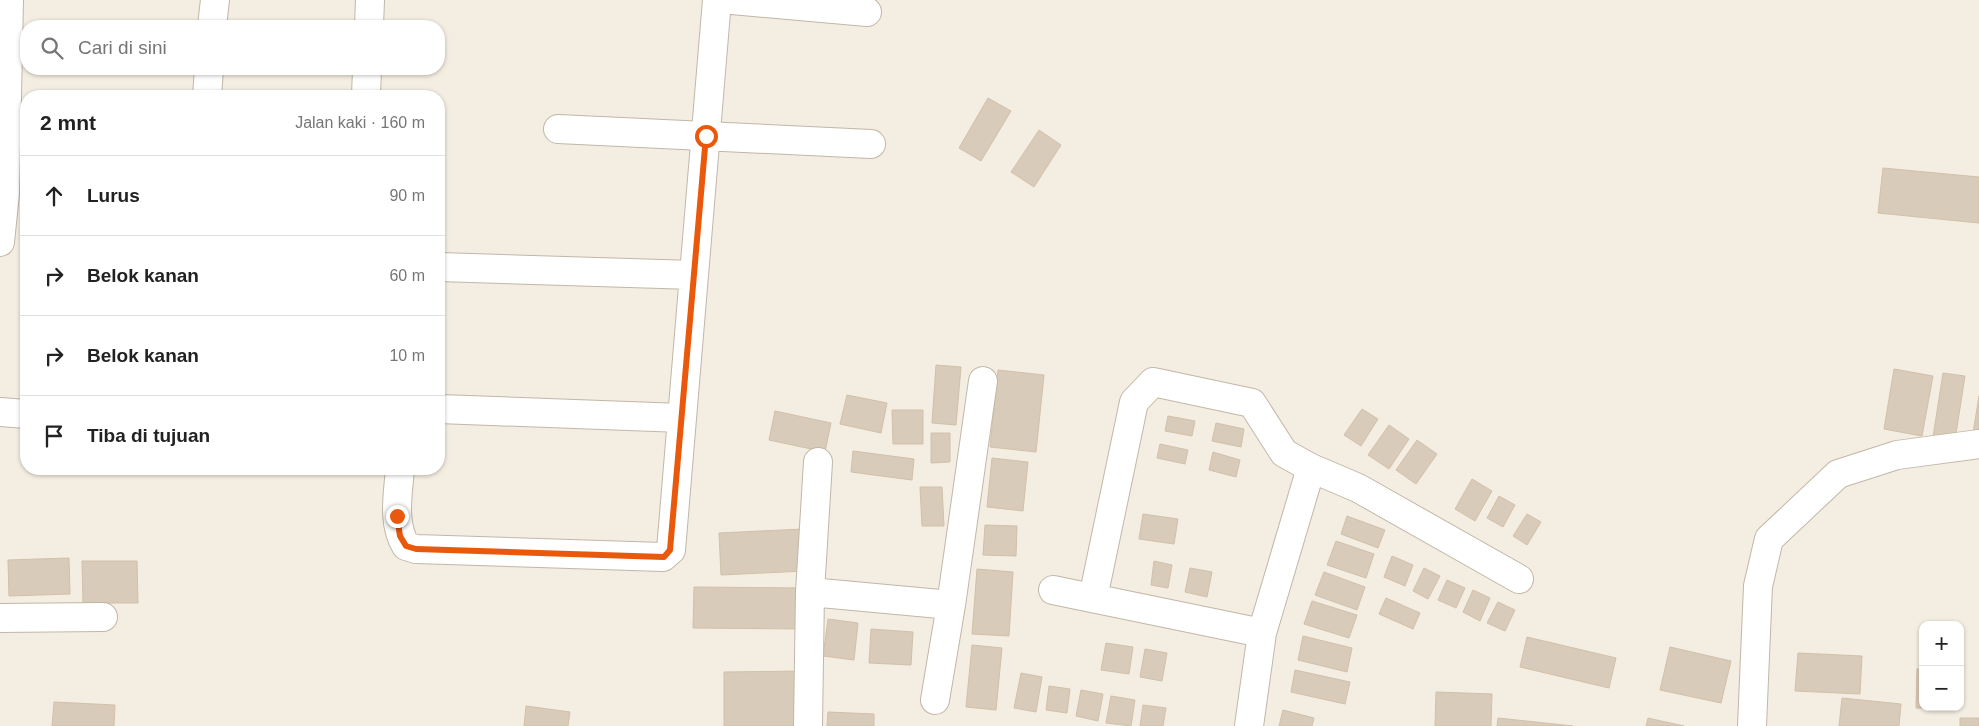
<!DOCTYPE html>
<html lang="id">
<head>
<meta charset="utf-8">
<style>
	body { margin:0; font-family:Arial,sans-serif; background:#f6f6f6; color:#222 }
	.controls { position:absolute; right:15px; bottom:15px; display:grid; overflow:hidden; border-radius:10px; box-shadow:0 1px 4px #0004 }
	.controls button { width:45px; height:45px; display:grid; place-items:center; padding:0; border:0; border-bottom:1px solid #e0e0e0; background:#fff; color:#222; font:25px sans-serif }
	.stop { position:absolute; width:15px; height:15px; margin:-11px; border:4px solid #ea580c; border-radius:50%; background:#fff }
	.stop.end { background:#ea580c; border-color:#fff; box-shadow:0 1px 5px #0008 }
	.list { margin:0; padding:0; list-style:none }
	h2 { display:flex; justify-content:space-between; align-items:center; height:65px; margin:0; padding:0 20px; font-size:21px }
	h2 small { font-size:16px; font-weight:400; color:#767676 }
	.list li { display:grid; grid-template-columns:32px 1fr auto; gap:15px; align-items:center; box-sizing:border-box; height:80px; padding:0 20px; border-top:1px solid #e0e0e0 }
	.list b { display:block; font-size:19px; white-space:nowrap }
	.list em { font-size:16px; font-style:normal; color:#767676 }
	.icon { flex:none; width:28px; height:28px; fill:none; stroke:currentColor; stroke-width:2; stroke-linecap:round; stroke-linejoin:round }
	.map { position:relative; flex:none; width:1979px; height:726px; overflow:hidden }
	.search { position:absolute; background:#fff; box-shadow:0 1px 4px #0004; left:20px; top:20px; width:425px; height:55px; display:flex; align-items:center; gap:12px; box-sizing:border-box; padding:0 18px; border-radius:20px; color:#767676; font-size:19px }
	.panel { position:absolute; background:#fff; box-shadow:0 1px 4px #0004; left:20px; top:90px; width:425px; height:385px; border-radius:20px }
	.map>svg:first-child { display:block }
</style>
</head>
<body>
<div class="map">
<svg width="1979" height="726" viewBox="0 0 1979 726">
	<rect width="100%" height="100%" fill="#f3ede2"/>
	<path fill="#d9cbb9" stroke="#d2c0a9" d="M988,98L1011,111L981,161L959,148Z
		M25,109H26V145Z
		M1039,130L1061,145L1034,187L1011,172Z
		M1883,168L1979,177V223L1878,213Z
		M936,365L961,367L956,425L932,423Z
		M1894,369L1933,376L1922,436L1884,429Z
		M998,370L1044,375L1036,452L990,447Z
		M1943,373L1965,376L1955,440L1933,437Z
		M847,395L887,403L881,433L840,424Z
		M1979,396V434L1973,433Z
		M1362,409L1378,419L1361,446L1344,435Z
		M892,410H923V444H893Z
		M775,411L831,423L825,452L769,440Z
		M1168,416L1195,421L1192,436L1165,431Z
		M1216,423L1244,429L1241,447L1212,441Z
		M1389,425L1409,439L1389,469L1368,455Z
		M931,433H950V462L931,463Z
		M1417,440L1437,454L1416,484L1396,470Z
		M1160,444L1188,450L1185,464L1157,458Z
		M853,451L914,459L912,480L851,472Z
		M1213,452L1240,460L1236,477L1209,470Z
		M992,458L1028,462L1023,511L987,507Z
		M1472,479L1492,491L1475,521L1455,509Z
		M920,487H942L944,526H922Z
		M1499,496L1515,505L1503,527L1487,518Z
		M1143,514L1178,519L1174,544L1139,539Z
		M1527,514L1541,522L1527,545L1513,536Z
		M1347,516L1385,530L1378,548L1341,534Z
		M985,525L1017,526L1016,556L983,555Z
		M803,529L805,571L721,575L719,533Z
		M1336,541L1374,554L1366,578L1327,565Z
		M1392,556L1413,565L1405,586L1384,577Z
		M69,558L70,594L9,596L8,560Z
		M82,561H137L138,603H83Z
		M1154,561L1172,565L1168,588L1151,585Z
		M1190,568L1212,572L1207,597L1185,592Z
		M1424,568L1440,576L1428,599L1413,591Z
		M977,569L1013,572L1009,636L972,634Z
		M1324,572L1365,587L1357,610L1315,595Z
		M1447,580L1465,588L1456,608L1438,600Z
		M694,587L805,588L804,629L693,628Z
		M1473,590L1490,598L1480,621L1463,612Z
		M1386,598L1420,613L1413,629L1379,614Z
		M1312,601L1357,615L1349,638L1304,624Z
		M1498,602L1515,610L1505,631L1487,623Z
		M828,619L858,623L854,660L823,656Z
		M871,629L913,632L911,665L869,663Z
		M1303,636L1352,648L1347,672L1298,660Z
		M1527,637L1616,658L1609,688L1520,667Z
		M1106,643L1133,647L1129,674L1101,670Z
		M972,645L1002,648L996,710L966,707Z
		M1670,647L1731,661L1721,703L1660,690Z
		M1145,649L1167,653L1162,681L1140,677Z
		M1798,653L1862,656L1860,694L1795,691Z
		M1917,669H1923V707H1956V709L1916,708Z
		M1295,670L1350,682L1345,704L1291,692Z
		M805,671V726H724V672Z
		M1021,673L1042,677L1036,712L1014,708Z
		M1049,686L1070,689L1067,713L1046,710Z
		M1081,690L1103,694L1098,721L1076,716Z
		M1436,692L1492,694L1491,726H1435Z
		M1111,696L1135,700L1131,726L1106,723Z
		M1842,698L1901,704L1899,726H1839Z
		M54,702L115,705L114,726H52Z
		M1143,705L1166,708L1163,726H1140Z
		M526,706L570,712L568,726H524Z
		M1283,710L1314,718L1312,726H1279Z
		M828,712L874,714V726H827Z
		M1498,718L1573,726H1497Z
		M1648,718L1684,726H1646Z
		M1960,718H1979V726H1960Z"/>
	<g fill="none" stroke-linecap="round" stroke-linejoin="round">
		<g stroke="#c2b7a7" stroke-width="30">
			<path id="minor" d="M732,0L867,12
				M212,26L215,0
				M369,26L370,0
				M207,96L209,69
				M366,96L367,69
				M558,129L871,144
				M0,242L5,193L9,0
				M439,267L694,275
				M439,409L682,418
				M0,412L26,414
				M400,469C398,494 392,523 406,546L416,549L663,557L671,550L717,0
				M1053,590L1262,633
				M810,592L951,605L935,700
				M1093,598L1134,402L1153,382L1252,403L1284,453L1311,468
				M951,605L983,381
				M0,618L103,617
				M808,726L810,592L818,462
				M1249,726L1262,633L1311,468L1358,488L1519,579
				M1752,726L1758,586L1769,539L1838,474L1897,455L1979,444"/>
		</g>
		<use href="#minor" stroke="#fff" stroke-width="28"/>
	</g>
	<g fill="none" stroke-linecap="round" stroke-linejoin="round">
		<path stroke="#ea580c" stroke-width="6" d="M397,516L400,536L406,546L416,549L664,557L670,550L706,136"/>
	</g>
</svg>
<div class="controls">
<button>+</button>
<button>−</button>
</div>
<div class="stop" style="left:706px;top:136px"></div>
<div class="stop end" style="left:397px;top:516px"></div>
<div class="search"><svg class="icon" aria-label="search" viewBox="0 0 24 24"><circle cx="10" cy="10" r="6"/><path d="M15 15l6 6"/></svg>Cari di sini</div>
<section class="panel">
<h2>2 mnt<small>Jalan kaki · 160 m</small></h2>
<ul class="list">
<li><svg class="icon" aria-label="ahead" viewBox="0 0 24 24"><path d="M12 20V5M6 11l6-6 6 6"/></svg><div><b>Lurus</b></div><em>90 m</em></li>
<li><svg class="icon" aria-label="right" viewBox="0 0 24 24"><path d="M7 20v-9h11M14 6l5 5-5 5"/></svg><div><b>Belok kanan</b></div><em>60 m</em></li>
<li><svg class="icon" aria-label="right" viewBox="0 0 24 24"><path d="M7 20v-9h11M14 6l5 5-5 5"/></svg><div><b>Belok kanan</b></div><em>10 m</em></li>
<li><svg class="icon" aria-label="arrive" viewBox="0 0 24 24"><path d="M6 21V4h12l-3 4 3 4H6"/></svg><div><b>Tiba di tujuan</b></div></li>
</ul>
</section>
</div>
</body>
</html>
